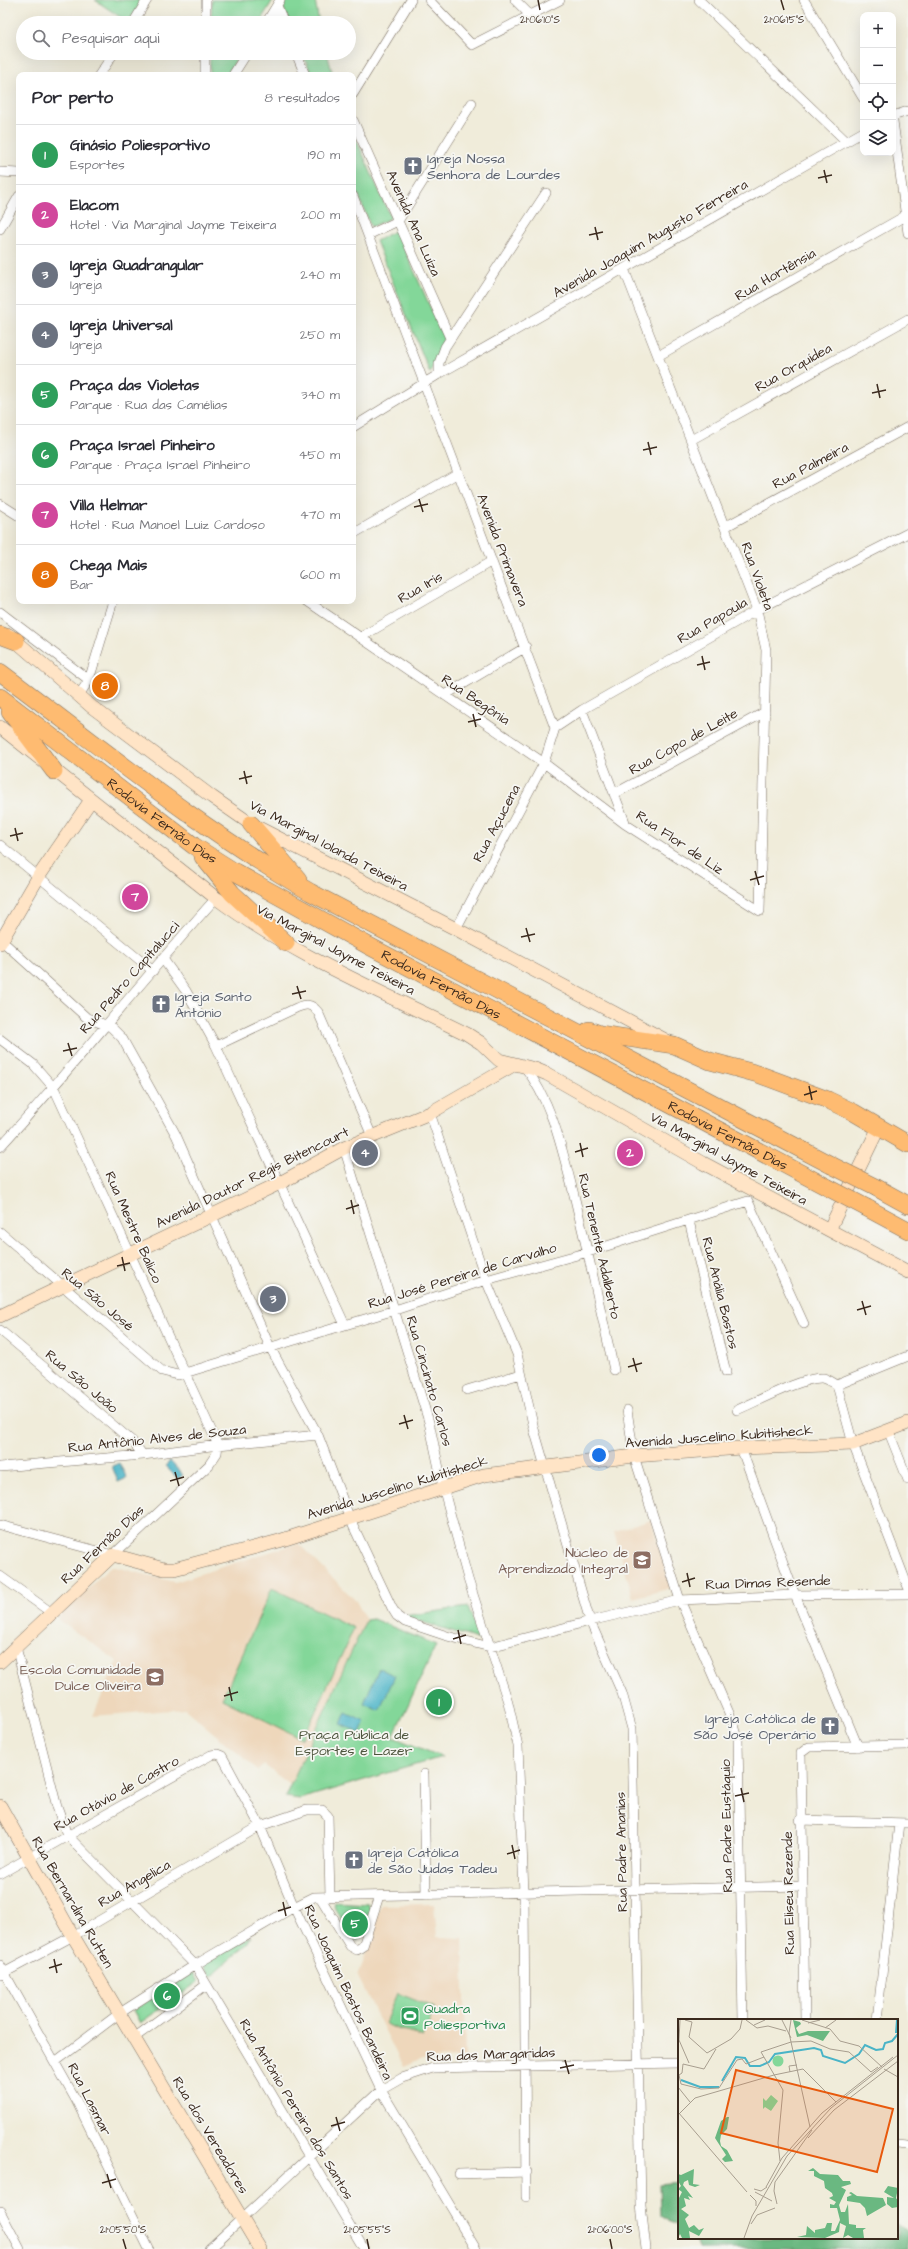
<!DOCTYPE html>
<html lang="pt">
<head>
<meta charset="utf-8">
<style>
	body { margin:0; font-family:"Architects Daughter",sans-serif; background:#f7f7f7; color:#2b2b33 }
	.controls { position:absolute; right:12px; top:12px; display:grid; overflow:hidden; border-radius:8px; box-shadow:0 4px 16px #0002 }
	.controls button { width:36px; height:36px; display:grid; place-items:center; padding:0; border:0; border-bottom:1px solid #e1e1e2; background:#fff; color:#2b2b33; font:20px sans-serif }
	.you { position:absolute; left:599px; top:1455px; width:14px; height:14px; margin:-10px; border:3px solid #fff; border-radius:50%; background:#1a73e8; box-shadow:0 0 0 6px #1a73e833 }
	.badge { display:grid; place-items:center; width:26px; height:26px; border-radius:50%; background:#b5179e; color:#fff; font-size:13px; font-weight:700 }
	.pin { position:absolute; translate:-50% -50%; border:2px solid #fff; box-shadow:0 1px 4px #0006 }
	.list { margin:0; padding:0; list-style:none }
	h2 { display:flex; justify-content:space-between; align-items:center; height:52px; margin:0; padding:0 16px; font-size:17px }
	h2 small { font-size:13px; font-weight:400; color:#7c7c81 }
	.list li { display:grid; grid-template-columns:26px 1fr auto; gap:12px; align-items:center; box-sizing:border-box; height:60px; padding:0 16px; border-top:1px solid #e1e1e2 }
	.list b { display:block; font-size:15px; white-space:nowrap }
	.list p { margin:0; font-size:13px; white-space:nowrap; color:#7c7c81 }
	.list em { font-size:13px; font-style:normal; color:#7c7c81 }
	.icon { flex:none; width:22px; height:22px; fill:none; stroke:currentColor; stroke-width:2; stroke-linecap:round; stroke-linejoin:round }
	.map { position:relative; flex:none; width:908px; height:2249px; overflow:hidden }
	.search { position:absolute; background:#fff; box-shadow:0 4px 16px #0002; left:16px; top:16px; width:340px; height:44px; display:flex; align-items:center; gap:10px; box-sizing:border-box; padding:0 14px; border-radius:22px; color:#7c7c81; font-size:15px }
	.panel { position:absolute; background:#fff; box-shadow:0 4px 16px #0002; left:16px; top:72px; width:340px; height:532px; border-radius:8px }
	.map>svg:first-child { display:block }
</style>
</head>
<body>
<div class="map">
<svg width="908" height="2249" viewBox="0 0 908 2249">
	<rect width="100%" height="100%" fill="#f6f6f2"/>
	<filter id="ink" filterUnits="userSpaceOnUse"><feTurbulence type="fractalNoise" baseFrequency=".025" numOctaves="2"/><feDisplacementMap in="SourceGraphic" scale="8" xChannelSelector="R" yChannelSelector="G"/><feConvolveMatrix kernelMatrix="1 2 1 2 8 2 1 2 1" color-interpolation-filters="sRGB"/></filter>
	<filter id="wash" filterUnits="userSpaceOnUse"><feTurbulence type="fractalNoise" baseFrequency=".012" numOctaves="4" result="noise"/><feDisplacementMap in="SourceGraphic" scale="16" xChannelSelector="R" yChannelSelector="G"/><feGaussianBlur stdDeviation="0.9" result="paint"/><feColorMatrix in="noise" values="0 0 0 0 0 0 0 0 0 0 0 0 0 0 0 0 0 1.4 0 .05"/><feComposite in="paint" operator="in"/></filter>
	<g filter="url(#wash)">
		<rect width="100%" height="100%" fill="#f0ecda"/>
		<path fill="#eed7bb" d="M651,1520L671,1588L633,1598L614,1532Z
			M298,1543L356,1601L366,1620L290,1785L263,1764L258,1770L185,1709L93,1716L117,1661L57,1619L111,1566L175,1582Z
			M434,1904L437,1937L463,1938L465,2058L422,2059L403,2067L358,1977L381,1905Z"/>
		<path fill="#83d799" stroke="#5f805c" d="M95,0H142L129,23Z
			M212,0H273L259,23H211Z
			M287,0H315L319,23H290L283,7Z
			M210,53H240L227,75H210Z
			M302,53H327L333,75H312Z
			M353,132L391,218L371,227L353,182Z
			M396,230L444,338L430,373L376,241Z
			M272,1588L354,1628L303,1739L222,1699Z
			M468,1607L481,1640L403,1616Z
			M373,1619L436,1645L393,1737L442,1757L300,1799L285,1797L366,1620Z
			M334,1902L368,1904L371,1908L357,1941L333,1906Z
			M251,1937L248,1943L210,1977L202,1964Z
			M193,1972L198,1982L140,2023L133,2010Z
			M397,1993L435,2008L423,2038L385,2023Z"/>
		<path fill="#6ab881" stroke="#527150" d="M679,2182V2227L660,2216L659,2184Z
			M897,2224L908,2234V2249H698L694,2238H897Z"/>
		<path fill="#49b4c7" stroke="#426f72" d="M170,1461L183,1475L178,1479L165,1466Z
			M119,1463L127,1478L118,1482L112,1466Z
			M379,1668L395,1676L379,1710L364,1703Z
			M346,1712L365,1721L360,1733L341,1724Z"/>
	</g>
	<g filter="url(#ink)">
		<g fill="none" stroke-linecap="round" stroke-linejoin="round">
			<g stroke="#7a6e60" stroke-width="10">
				<path id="street" d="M429,0L472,45L560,0
					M515,0L531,16
					M699,0L846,141
					M804,0L863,98
					M277,6L284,23
					M133,23L147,0
					M206,23V0
					M266,23L280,0
					M296,53L305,75
					M99,75L114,53
					M205,75V53
					M233,75L247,53
					M353,94L411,0
					M893,116L908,111
					M353,120L450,338
					M893,121L908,233
					M0,172L19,173
					M353,196L555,728
					M0,229L19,196
					M368,235L398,221L472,103
					M658,356L905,216
					M439,374V363L445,347L546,193
					M353,427L439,374L863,132
					M691,440L908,319
					M0,504L19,516
					M725,527L908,427
					M353,534L458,473
					M307,601L544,763L625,824L760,911L766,650L757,610L624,269
					M0,612L89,680
					M361,637L492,561
					M79,695L89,680L113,601
					M445,695L526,647
					M582,710L625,822
					M555,728L582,710L757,610L908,533
					M614,794L765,712
					M0,845L153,971
					M456,929L544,763L555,728
					M0,939L87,1018L111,1027L122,1038L176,1135L270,1347L318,1435L350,1519L392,1608L397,1616L405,1622L447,1636L490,1647L590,1621L680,1600L795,1595L908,1594
					M163,959L186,991L216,1046L345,1325
					M0,1039L33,1064L54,1088L218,1445L217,1453L209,1465L113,1555L0,1525
					M216,1046L296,1008C305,1004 311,1003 318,1012L372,1136
					M524,1066C553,1103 562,1150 574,1195C588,1253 601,1311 614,1370
					M430,1113L486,1280L517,1354L534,1429L590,1621L622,1693L632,1729L641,2205L646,2249
					M0,1147C74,1066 142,980 216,898
					M344,1148L429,1422L443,1487L468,1579L508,1702L518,1746L524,1893L526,2197
					M689,1221L726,1372
					M0,1232L162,1371L178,1375L395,1310L486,1280L588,1252L748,1201L804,1324
					M0,1330L132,1441L143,1455
					M837,1385L908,1356
					M467,1390L521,1374
					M627,1410L634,1456L680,1600L733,1722L738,1738L743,2020
					M737,1410C756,1402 805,1376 823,1378C828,1379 832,1382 837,1385L853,1444L908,1587
					M888,1430L908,1480
					M741,1448L795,1595L858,1747
					M0,1467L143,1455L218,1445L318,1435
					M0,1576L52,1613
					M16,1647L57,1807L67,1835L195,1965L364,2249
					M424,1774L426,1895
					M800,1820L908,1823
					M0,1874L211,1755L217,1754L222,1756L260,1826L294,1907L381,2090L476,2249
					M320,1897L350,1946L357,1950L363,1946L379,1896
					M0,1965L76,2100L149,2249
					M0,1975L73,1936L260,1826L307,1810H322L328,1816L330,1896
					M805,2020L801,1753L809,1747L908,1745
					M877,2020L899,1823
					M134,2038L206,1985
					M55,2062L120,2013L195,1965L294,1907L314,1897L803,1886
					M897,2144L908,2145
					M459,2174L527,2172
					M0,2211L20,2249
					M209,2249L381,2090L402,2078L433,2068L679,2063"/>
			</g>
			<g stroke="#7a6e60" stroke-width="14">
				<path id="secondary" d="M9,635L92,707L212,797L251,824L456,929L669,1042
					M0,727L216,898C292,955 382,992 467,1034L481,1043L499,1060L535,1069L547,1074L703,1163L908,1272
					M0,943L39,876L91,800
					M829,1230L879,1127
					M0,1316L280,1183L344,1148L430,1113L515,1064
					M0,1662L113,1555L164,1569H174L279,1541L484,1475L634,1456L741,1448L853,1444L908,1423
					M0,1806L73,1936L260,2249"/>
			</g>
			<g stroke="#7a6e60" stroke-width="18">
				<g id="highway">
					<path d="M0,635L16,641"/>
					<path d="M0,672C102,748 200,829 310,892L831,1165"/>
					<path id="s1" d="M0,697L194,846L235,872L369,946L827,1187"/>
					<path d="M10,712L54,771"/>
					<path d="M251,824L298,879"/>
					<path d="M203,857L232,893L286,943"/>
					<path d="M589,1030L600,1034L674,1045L710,1061L758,1074L828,1100L853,1112L908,1144"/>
					<path d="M877,1188L908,1205"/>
					<path d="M867,1208L908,1230"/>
				</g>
			</g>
			<use href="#street" stroke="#fff" stroke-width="9"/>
			<use href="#secondary" stroke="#ffe4c6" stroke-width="13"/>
			<use href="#highway" stroke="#febb71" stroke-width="17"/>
			<g stroke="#7a6e60" stroke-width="18" stroke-linecap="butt">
				<path id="highway-bridge" d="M831,1165L877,1188
					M827,1187L867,1208"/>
			</g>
			<use href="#highway-bridge" stroke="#febb71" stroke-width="17"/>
		</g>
	</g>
	<path fill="none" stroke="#3b2a1e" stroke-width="1.5" d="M538,0L540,10M781,0L784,10M824,170L827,183M818,178L832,175M595,227L598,240M589,235L603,232M877,384L880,398M872,393L886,390M648,442L651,455M643,450L657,447M419,499L423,512M414,507L428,504M702,656L705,670M697,665L710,662M473,714L476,727M468,722L481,719M244,771L247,784M239,779L252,776M15,828L18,841M10,836L23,833M755,871L759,885M750,880L764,876M526,928L530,942M521,937L535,934M297,986L301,999M292,994L306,991M68,1043L72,1056M63,1051L77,1048M809,1086L812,1100M804,1095L817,1091M580,1143L583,1157M575,1152L588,1148M351,1200L354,1214M346,1209L359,1205M122,1257L125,1271M117,1266L130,1263M862,1301L866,1315M857,1310L871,1306M633,1358L637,1372M628,1367L642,1363M404,1415L408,1429M399,1424L413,1420M175,1472L179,1486M170,1481L184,1477M687,1573L690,1587M682,1582L695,1578M458,1630L461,1644M453,1639L466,1635M229,1687L232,1701M224,1696L238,1692M741,1788L744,1802M735,1796L749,1793M512,1845L515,1859M507,1854L520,1850M283,1902L286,1916M278,1911L291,1907M54,1959L57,1973M49,1968L62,1964M565,2060L569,2074M560,2068L574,2065M336,2117L340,2131M331,2126L345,2122M107,2174L111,2188M102,2183L116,2179M123,2239L126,2249M367,2239L369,2249M610,2239L612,2249"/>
	<defs>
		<g id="church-square" transform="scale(1)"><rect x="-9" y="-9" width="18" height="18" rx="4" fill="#6b7280" stroke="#f6f6f2"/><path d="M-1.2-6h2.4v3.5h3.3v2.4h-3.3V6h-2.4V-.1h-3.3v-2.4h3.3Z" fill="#fff"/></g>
		<g id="school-square" transform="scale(1)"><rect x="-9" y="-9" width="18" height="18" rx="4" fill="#8d6e63" stroke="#f6f6f2"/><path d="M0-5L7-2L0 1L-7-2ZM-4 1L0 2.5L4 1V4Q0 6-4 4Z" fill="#fff"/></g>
		<g id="stadium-square" transform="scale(1)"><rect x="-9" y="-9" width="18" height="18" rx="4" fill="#2e9e5b" stroke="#f6f6f2"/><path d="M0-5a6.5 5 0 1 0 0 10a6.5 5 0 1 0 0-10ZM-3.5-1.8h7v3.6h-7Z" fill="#fff"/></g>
	</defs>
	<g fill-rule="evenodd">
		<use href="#church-square" x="413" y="166"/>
		<use href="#church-square" x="161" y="1004"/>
		<use href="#school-square" x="642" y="1560"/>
		<use href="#school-square" x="155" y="1677"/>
		<use href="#church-square" x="830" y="1726"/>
		<use href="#church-square" x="354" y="1860"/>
		<use href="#stadium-square" x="410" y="2016"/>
	</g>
	<g text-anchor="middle" stroke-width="3.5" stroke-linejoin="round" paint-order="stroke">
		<g font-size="14" fill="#5b616d" stroke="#f6f6f2" text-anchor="start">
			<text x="427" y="163">Igreja Nossa<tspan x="427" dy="16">Senhora de Lourdes</tspan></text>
			<text x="175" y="1001">Igreja Santo<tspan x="175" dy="16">Antonio</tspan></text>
			<text x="816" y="1723" text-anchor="end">Igreja Católica de<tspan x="816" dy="16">São José Operário</tspan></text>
			<text x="368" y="1857">Igreja Católica<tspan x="368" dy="16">de São Judas Tadeu</tspan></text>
		</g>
		<g font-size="14" fill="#3b2a1e" stroke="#f6f6f2">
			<text transform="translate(414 223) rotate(66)" y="5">Avenida Ana Luíza</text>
			<text transform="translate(650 238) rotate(-30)" y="5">Avenida Joaquim Augusto Ferreira</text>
			<text transform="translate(775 274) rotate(-30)" y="5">Rua Hortênsia</text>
			<text transform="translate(793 367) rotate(-29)" y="5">Rua Orquídea</text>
			<text transform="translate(810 465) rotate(-28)" y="5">Rua Palmeira</text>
			<text transform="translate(503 550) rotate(69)" y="5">Avenida Primavera</text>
			<text transform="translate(758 576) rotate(70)" y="5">Rua Violeta</text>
			<text transform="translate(420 587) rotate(-30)" y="5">Rua Irís</text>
			<text transform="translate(712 620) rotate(-30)" y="5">Rua Papoula</text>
			<text transform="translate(476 699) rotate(34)" y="5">Rua Begônia</text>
			<text transform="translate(683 741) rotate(-29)" y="5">Rua Copo de Leite</text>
			<text dy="5" stroke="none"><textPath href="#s1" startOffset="204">Rodovia Fernão Dias</textPath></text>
			<text transform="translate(496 823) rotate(-62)" y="5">Rua Açucena</text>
			<text transform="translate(680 842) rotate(34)" y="5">Rua Flor de Liz</text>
			<text transform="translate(329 845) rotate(28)" y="5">Via Marginal Iolanda Teixeira</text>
			<text transform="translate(336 949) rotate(28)" y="5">Via Marginal Jayme Teixeira</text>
			<text transform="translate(129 977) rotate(-49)" y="5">Rua Pedro Capitalucci</text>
			<text dy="5" stroke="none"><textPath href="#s1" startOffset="528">Rodovia Fernão Dias</textPath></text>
			<text dy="5" stroke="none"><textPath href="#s1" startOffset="852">Rodovia Fernão Dias</textPath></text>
			<text transform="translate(729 1158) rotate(29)" y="5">Via Marginal Jayme Teixeira</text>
			<text transform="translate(252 1177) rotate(-26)" y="5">Avenida Doutor Regis Bitencourt</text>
			<text transform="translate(134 1227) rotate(66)" y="5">Rua Mestre Balico</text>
			<text transform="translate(600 1246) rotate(77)" y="5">Rua Tenente Adalberto</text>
			<text transform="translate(462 1275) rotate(-17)" y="5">Rua José Pereira de Carvalho</text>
			<text transform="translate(721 1293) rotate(76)" y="5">Rua Anália Bastos</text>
			<text transform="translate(98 1299) rotate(40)" y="5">Rua São José</text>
			<text transform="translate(82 1381) rotate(40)" y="5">Rua São João</text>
			<text transform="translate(430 1381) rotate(74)" y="5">Rua Cincinato Carlos</text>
			<text transform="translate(719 1436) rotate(-4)" y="5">Avenida Juscelino Kubitisheck</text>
			<text transform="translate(157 1438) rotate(-6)" y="5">Rua Antônio Alves de Souza</text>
			<text transform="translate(397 1487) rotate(-17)" y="5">Avenida Juscelino Kubitisheck</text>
			<text transform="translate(102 1544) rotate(-43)" y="5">Rua Fernão Dias</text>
			<text transform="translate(768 1582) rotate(-2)" y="5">Rua Dimas Resende</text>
			<text transform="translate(116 1793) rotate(-29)" y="5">Rua Otávio de Castro</text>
			<text transform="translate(726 1826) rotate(-91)" y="5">Rua Padre Eustáquio</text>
			<text transform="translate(621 1852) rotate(-91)" y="5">Rua Padre Ananias</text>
			<text transform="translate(134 1883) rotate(-30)" y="5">Rua Angelica</text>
			<text transform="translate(788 1893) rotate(-91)" y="5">Rua Eliseu Rezende</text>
			<text transform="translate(73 1902) rotate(60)" y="5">Rua Bernardina Rutten</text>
			<text transform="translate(349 1992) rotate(65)" y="5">Rua Joaquim Bastos Bandeira</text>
			<text transform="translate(491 2054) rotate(-2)" y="5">Rua das Margaridas</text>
			<text transform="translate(90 2099) rotate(63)" y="5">Rua Lasmar</text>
			<text transform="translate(297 2109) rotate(59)" y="5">Rua Antônio Pereira dos Santos</text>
			<text transform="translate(211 2135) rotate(59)" y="5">Rua dos Vereadores</text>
		</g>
		<g font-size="14" fill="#785e54" stroke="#f6f6f2" text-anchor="end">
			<text x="628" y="1557">Núcleo de<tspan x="628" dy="16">Aprendizado Integral</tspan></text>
			<text x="141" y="1674">Escola Comunidade<tspan x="141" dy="16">Dulce Oliveira</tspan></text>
		</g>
		<g font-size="14" fill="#4d553d" stroke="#f6f6f2">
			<text x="354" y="1739">Praça Pública de<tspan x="354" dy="16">Esportes e Lazer</tspan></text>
		</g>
		<g font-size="14" fill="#27864d" stroke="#f6f6f2" text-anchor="start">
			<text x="424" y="2013">Quadra<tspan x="424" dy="16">Poliesportiva</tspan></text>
		</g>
	</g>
	<g transform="translate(678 2019)">
		<rect width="220" height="220" fill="#f0ecda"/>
		<path d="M94.5 42a5.5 5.5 0 1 1 11 0a5.5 5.5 0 1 1-11 0ZM93,76L100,82L93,92L87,88L85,90V79L88,82Z" fill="#83d799"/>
		<path d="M115,1L122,3L123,5L118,9L121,15L130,12H152L145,22L129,16L119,18ZM49,98H51L49,110L43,116L42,122L43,127L49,131L55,142L47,143L44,140L48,136L37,119L43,102ZM135,149L142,155L160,156L165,162H172L173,165L163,168L168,171L161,186L163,193H167L170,185L171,205L178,206V209H188L185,211L186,219H175L170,216L165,219L168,207L162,204L161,213L147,219L119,218L128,216L129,207L137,214V211L147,209L149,204H154L153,212H157L162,201L159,189H152V185L156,186L158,183L151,179L155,177L154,174L147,169L146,162L136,157V152H130ZM16,150L15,165L22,166L17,168L11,166L10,161L6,163L5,166L15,179L10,177L12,181L6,179L8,187L3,190L11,196L7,200L11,209L16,206L21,211L26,209L21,217L11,212L12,219H4L2,215L0,219V181L4,173L0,170L3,167L0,162V155L3,156ZM210,167L220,169L218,179L220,182V196V188L214,189L209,185V178L216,179L206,173ZM173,173L179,177L205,179L208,186L189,197L187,189L182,184L169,182V178L174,176L171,174Z" fill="#6ab881"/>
		<path fill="none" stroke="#49b4c7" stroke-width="2" d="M218,14L219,1M3,61L22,68H41M44,62L58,38L67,39L72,47H82L91,43L97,35L136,29L143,31L145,37L167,44L181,35L187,26L198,31L205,30L207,24L214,22L220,15"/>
		<path fill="none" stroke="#a89e8f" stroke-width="1" d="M2,1L1,21L11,44M7,1L14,3L11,18L29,34L53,20L62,10L64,1M68,1L79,9L90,7L108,12M104,1L113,19M113,1L111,14L132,108M124,1L152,10L162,22L181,27L204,48M130,4L142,1M76,6L87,1M147,9L158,1M206,50L220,58M112,53L111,47L119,46M1,56L3,65L23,70L41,69L59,41L64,40L68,45L86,38M1,56L4,54L5,45L26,50L38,30M0,68L12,83M0,93L69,173M1,95L17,79L96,56L125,50L158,83M130,119L156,91L220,42M102,142L100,124L105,71L83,33L113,23L133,22L152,30L171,33L193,53L200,48M88,168L104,139L144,94L215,38M76,170L83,172L89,168M77,173L94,182M72,176L78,182V187M99,185L96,172L97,163L134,111M73,205L79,196L97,189M66,219L74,197L109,137L153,89L220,36"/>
		<path fill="#e8590c" fill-opacity="0.15" stroke="#e8590c" stroke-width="2" d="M58,51L215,90L199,153L43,114Z"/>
		<rect width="220" height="220" fill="none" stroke="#3b2a1e" stroke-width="2"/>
	</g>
	<g font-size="10" text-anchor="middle" fill="#3b2a1e" stroke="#f6f6f2" stroke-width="3.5" stroke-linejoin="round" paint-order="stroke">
		<text x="540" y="23">21°06'10"S</text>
		<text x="784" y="23">21°06'15"S</text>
		<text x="123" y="2233">21°05'50"S</text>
		<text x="367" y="2233">21°05'55"S</text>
		<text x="610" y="2233">21°06'00"S</text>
	</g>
</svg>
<div class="controls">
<button>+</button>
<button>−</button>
<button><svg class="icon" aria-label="locate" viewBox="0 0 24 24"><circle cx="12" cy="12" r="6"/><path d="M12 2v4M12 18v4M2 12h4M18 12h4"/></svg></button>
<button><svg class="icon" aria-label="layers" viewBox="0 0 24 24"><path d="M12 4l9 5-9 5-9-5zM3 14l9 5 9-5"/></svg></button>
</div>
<div class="you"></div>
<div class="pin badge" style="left:439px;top:1702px;background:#2e9e5b">1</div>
<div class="pin badge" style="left:630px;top:1153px;background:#d1479c">2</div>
<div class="pin badge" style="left:273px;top:1299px;background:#6b7280">3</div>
<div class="pin badge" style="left:365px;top:1153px;background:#6b7280">4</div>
<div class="pin badge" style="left:355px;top:1924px;background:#2e9e5b">5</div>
<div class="pin badge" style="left:167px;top:1996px;background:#2e9e5b">6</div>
<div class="pin badge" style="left:135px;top:897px;background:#d1479c">7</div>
<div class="pin badge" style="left:105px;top:686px;background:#e8710a">8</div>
<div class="search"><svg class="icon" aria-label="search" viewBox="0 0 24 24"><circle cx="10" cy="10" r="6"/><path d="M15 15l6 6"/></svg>Pesquisar aqui</div>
<section class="panel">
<h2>Por perto<small>8 resultados</small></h2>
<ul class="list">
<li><span class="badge" style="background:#2e9e5b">1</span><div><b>Ginásio Poliesportivo</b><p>Esportes</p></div><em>190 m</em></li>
<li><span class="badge" style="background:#d1479c">2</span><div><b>Elacom</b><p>Hotel · Via Marginal Jayme Teixeira</p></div><em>200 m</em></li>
<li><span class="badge" style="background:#6b7280">3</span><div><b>Igreja Quadrangular</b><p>Igreja</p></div><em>240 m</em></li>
<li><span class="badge" style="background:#6b7280">4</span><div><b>Igreja Universal</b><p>Igreja</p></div><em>250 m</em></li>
<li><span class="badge" style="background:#2e9e5b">5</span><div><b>Praça das Violetas</b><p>Parque · Rua das Camélias</p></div><em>340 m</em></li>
<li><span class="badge" style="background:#2e9e5b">6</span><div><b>Praça Israel Pinheiro</b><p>Parque · Praça Israel Pinheiro</p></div><em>450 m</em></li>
<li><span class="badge" style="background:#d1479c">7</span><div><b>Villa Helmar</b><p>Hotel · Rua Manoel Luiz Cardoso</p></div><em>470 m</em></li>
<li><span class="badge" style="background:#e8710a">8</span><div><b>Chega Mais</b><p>Bar</p></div><em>600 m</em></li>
</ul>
</section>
</div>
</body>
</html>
